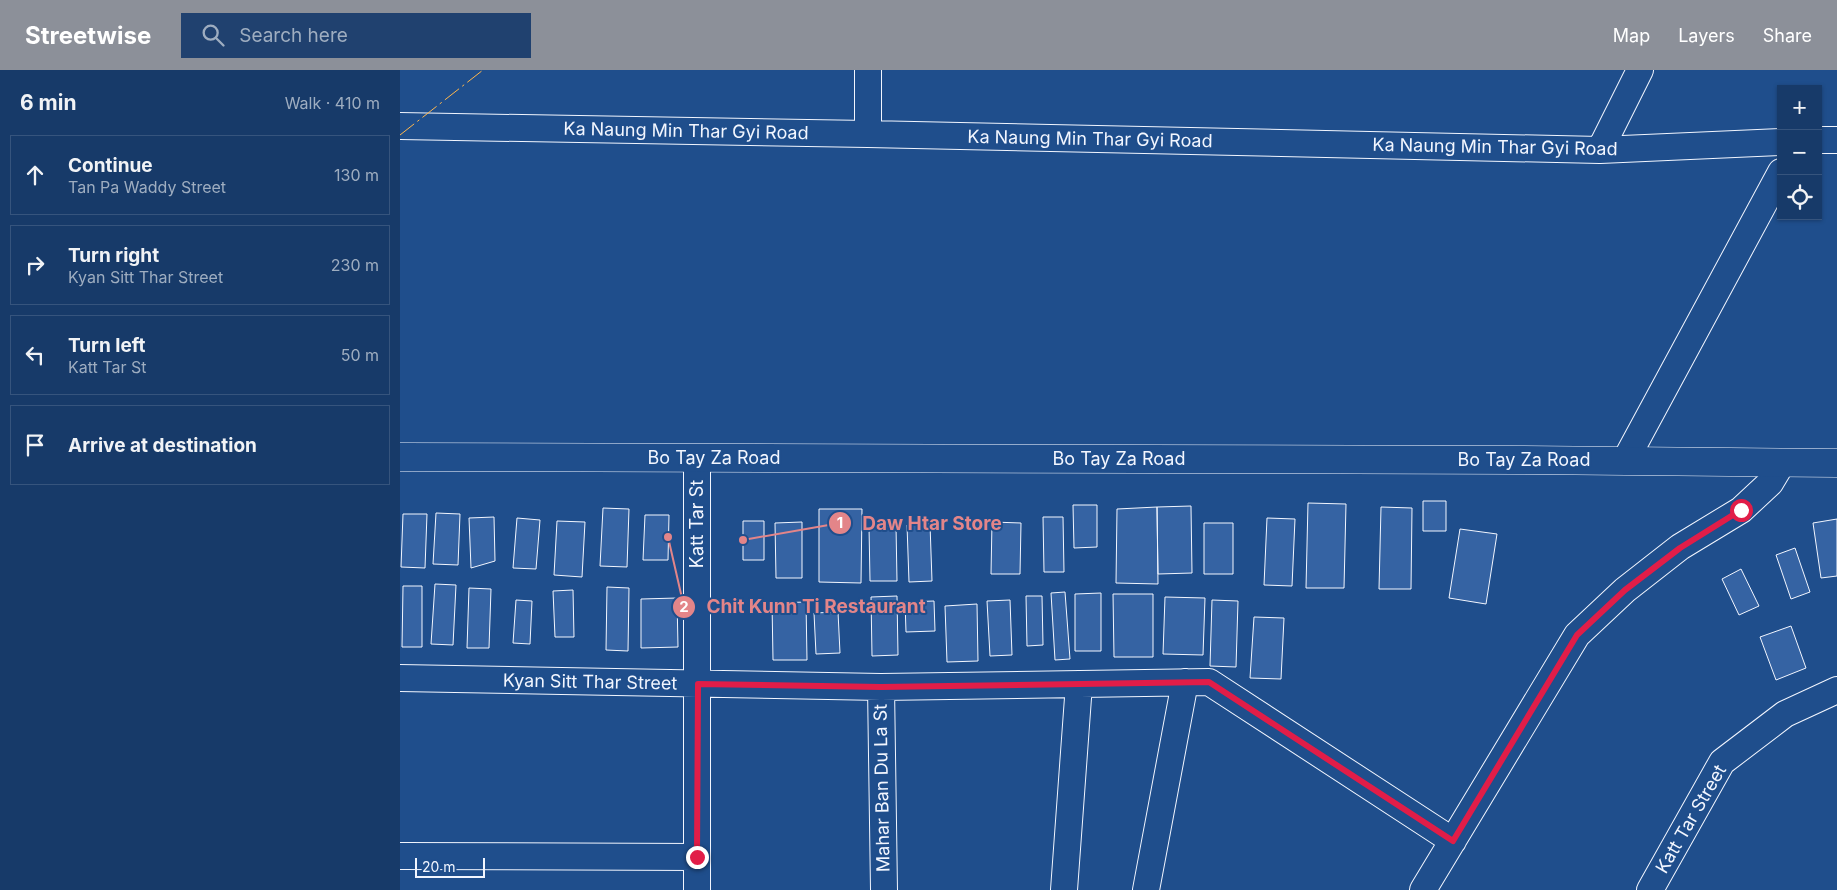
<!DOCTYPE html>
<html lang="en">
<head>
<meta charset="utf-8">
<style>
	body { margin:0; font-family:Inter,sans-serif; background:#20416f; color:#f1f3f6 }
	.controls { position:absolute; right:15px; top:15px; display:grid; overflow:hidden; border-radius:0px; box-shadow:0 1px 4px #0004 }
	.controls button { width:45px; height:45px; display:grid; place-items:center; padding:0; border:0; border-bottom:1px solid #36547d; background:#173a69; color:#f1f3f6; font:25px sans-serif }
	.scale { position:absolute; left:15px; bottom:12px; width:70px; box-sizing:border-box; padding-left:5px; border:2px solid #f2f6ff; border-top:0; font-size:14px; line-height:18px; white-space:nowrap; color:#f2f6ff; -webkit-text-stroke:4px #1f4e8c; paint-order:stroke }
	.stop { position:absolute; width:15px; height:15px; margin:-11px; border:4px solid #e11d48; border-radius:50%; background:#fff }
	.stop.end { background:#e11d48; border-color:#fff; box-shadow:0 1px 5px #0008 }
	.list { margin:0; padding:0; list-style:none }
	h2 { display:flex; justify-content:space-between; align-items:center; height:65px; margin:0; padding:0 20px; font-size:21px }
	h2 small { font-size:16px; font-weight:400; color:#9eadc0 }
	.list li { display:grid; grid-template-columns:32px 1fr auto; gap:15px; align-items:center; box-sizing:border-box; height:80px; margin:0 10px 10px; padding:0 10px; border:1px solid #36547d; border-radius:0px }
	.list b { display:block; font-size:19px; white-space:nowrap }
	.list p { margin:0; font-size:16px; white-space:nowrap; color:#9eadc0 }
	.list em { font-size:16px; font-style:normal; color:#9eadc0 }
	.icon { flex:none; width:28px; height:28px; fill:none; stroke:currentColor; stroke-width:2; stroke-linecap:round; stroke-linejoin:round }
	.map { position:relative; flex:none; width:1437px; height:820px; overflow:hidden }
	header { display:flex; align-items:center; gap:30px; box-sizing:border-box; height:70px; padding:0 25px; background:#8c9099; color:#fff }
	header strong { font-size:24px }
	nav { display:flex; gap:28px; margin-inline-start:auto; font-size:18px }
	.search { width:350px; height:45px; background:#20416f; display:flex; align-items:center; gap:12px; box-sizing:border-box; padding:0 18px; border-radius:0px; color:#9eadc0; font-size:19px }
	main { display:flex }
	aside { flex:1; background:#173a69 }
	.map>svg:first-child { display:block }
</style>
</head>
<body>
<header>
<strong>Streetwise</strong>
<div class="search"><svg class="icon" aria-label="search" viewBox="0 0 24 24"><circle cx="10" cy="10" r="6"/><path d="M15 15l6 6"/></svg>Search here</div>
<nav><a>Map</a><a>Layers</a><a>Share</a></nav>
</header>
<main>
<aside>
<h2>6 min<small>Walk · 410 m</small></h2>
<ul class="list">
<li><svg class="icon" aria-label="ahead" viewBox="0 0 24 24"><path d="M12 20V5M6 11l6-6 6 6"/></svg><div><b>Continue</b><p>Tan Pa Waddy Street</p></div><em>130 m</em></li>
<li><svg class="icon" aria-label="right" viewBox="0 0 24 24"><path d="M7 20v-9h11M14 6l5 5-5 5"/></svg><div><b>Turn right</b><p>Kyan Sitt Thar Street</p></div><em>230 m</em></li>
<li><svg class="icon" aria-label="left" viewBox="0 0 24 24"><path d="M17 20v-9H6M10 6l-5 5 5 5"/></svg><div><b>Turn left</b><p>Katt Tar St</p></div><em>50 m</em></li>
<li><svg class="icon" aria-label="arrive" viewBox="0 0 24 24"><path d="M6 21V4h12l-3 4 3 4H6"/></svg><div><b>Arrive at destination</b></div></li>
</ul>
</aside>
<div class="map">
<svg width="1437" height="820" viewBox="0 0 1437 820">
	<rect width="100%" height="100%" fill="#1f4e8c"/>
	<path fill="#3563a3" stroke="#f2f6ff" d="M1023,431H1046V461H1023Z
		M908,433L946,434L944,518H906Z
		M673,435H697V477L674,478Z
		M791,436L792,503L758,504L757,437Z
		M757,437L758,514L716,513L717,439Z
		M981,437L1012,438L1011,519H979Z
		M203,438L229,439L227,497L200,496Z
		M419,439H462L461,513L419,512Z
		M36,443L60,444L58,495L33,494Z
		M3,444H27L25,498L1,497Z
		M245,445H269L268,490H243Z
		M94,447L95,491L71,498L69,448Z
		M643,447H663L664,502H644Z
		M117,448L140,450L136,499L113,498Z
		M867,448L895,449L892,516L864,515Z
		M1437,449V506L1421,508L1413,453Z
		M157,451L185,452L182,507L154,505Z
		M343,451H364V490H343Z
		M402,452V508H376L375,453Z
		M592,452L621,453L620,504H591Z
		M804,453H833V504H804Z
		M530,454L532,511L509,512L507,455Z
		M496,456L497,511H470L469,457Z
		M1060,459L1097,464L1086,534L1049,528Z
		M1395,478L1410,522L1391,529L1376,485Z
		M1341,499L1359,536L1339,545L1322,509Z
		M35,514L56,515L53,575L31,574Z
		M3,516H22V577H2Z
		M207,517L229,518L228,581L206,580Z
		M69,518L91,519L89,578H67Z
		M173,520L174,567H155L153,521Z
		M665,522L670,589L655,590L651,523Z
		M701,523V581H675V524Z
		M713,524H753V587H714Z
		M497,526L498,585L472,586L471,527Z
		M626,526H642L643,575L627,576Z
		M765,527L805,528L803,585L763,584Z
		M277,528L278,577L241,578V529Z
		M116,530L132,531L130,574L113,573Z
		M610,530L612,585L590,586L587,531Z
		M812,530L838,531L836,597L810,596Z
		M534,531L535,561L506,562L505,532Z
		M406,532L407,590H373L372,533Z
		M577,534L578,591L547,592L545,536Z
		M438,542L440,583L416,584L414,543Z
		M854,547L884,548L881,609L850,608Z
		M1391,556L1406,598L1376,610L1360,567Z"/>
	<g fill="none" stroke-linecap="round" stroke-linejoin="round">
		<g stroke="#f2f6ff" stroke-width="28">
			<path id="minor" d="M0,56L468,64L1200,80L1381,72
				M468,64V0
				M1418,70H1437
				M1200,80L1240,0
				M1225,391L1381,102
				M0,608L481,617L809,612L1053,771
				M481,617L484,820
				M0,786L297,787
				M297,820V389
				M664,820L679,614
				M746,820L785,612
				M1023,820L1177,565L1225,520L1280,477L1341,440L1370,413L1382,393
				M1250,820L1322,692L1385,644L1437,620"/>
		</g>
		<g stroke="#f2f6ff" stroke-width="29">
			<path id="major" d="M0,387L1119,390L1437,393"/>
		</g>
		<use href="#minor" stroke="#1f4e8c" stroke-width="26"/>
		<use href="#major" stroke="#1f4e8c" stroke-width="28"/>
		<path stroke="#ffb74d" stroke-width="1" stroke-dasharray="18 4 2.5 4" stroke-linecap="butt" d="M0,65L83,0"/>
	</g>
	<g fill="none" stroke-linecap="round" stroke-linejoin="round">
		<path stroke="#e11d48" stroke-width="6" d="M297,787L298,614L481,617L809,612L1053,771L1177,565L1225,520L1280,478L1341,440"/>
	</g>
	<g text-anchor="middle" stroke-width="4" stroke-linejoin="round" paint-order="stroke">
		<g font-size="18" fill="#f2f6ff" stroke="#1f4e8c">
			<text transform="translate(286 61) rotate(1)" y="6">Ka Naung Min Thar Gyi Road</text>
			<text transform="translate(690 69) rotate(1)" y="6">Ka Naung Min Thar Gyi Road</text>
			<text transform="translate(1095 77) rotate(1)" y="6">Ka Naung Min Thar Gyi Road</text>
			<text x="314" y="394">Bo Tay Za Road</text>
			<text x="719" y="395">Bo Tay Za Road</text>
			<text x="1124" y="396">Bo Tay Za Road</text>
			<text transform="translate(297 454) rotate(-90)" y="6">Katt Tar St</text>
			<text transform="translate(190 612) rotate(1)" y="6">Kyan Sitt Thar Street</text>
			<text transform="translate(482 718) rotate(-91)" y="6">Mahar Ban Du La St</text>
			<text transform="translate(1291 749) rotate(-60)" y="6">Katt Tar Street</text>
		</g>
	</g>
	<path fill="none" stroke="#e38589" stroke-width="2" d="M343 470L440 453M268 467L284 537"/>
	<g fill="#e38589" stroke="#1f4e8c" stroke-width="2">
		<circle cx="343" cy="470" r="5"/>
		<circle cx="268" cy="467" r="5"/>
		<circle cx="440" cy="453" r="12"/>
		<circle cx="284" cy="537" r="12"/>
	</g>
	<g font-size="15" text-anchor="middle" font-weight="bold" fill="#fff">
		<text x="440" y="458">1</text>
		<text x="284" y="542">2</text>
	</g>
	<g font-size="19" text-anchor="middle" font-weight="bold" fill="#e38589" stroke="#1f4e8c" stroke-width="4" stroke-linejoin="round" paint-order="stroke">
		<text x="532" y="460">Daw Htar Store</text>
		<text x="416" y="543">Chit Kunn Ti Restaurant</text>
	</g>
</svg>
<div class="controls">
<button>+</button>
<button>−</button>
<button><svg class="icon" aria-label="locate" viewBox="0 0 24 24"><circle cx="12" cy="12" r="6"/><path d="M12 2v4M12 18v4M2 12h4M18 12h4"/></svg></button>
</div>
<div class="scale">20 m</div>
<div class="stop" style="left:1341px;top:440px"></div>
<div class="stop end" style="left:297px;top:787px"></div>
</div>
</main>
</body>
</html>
